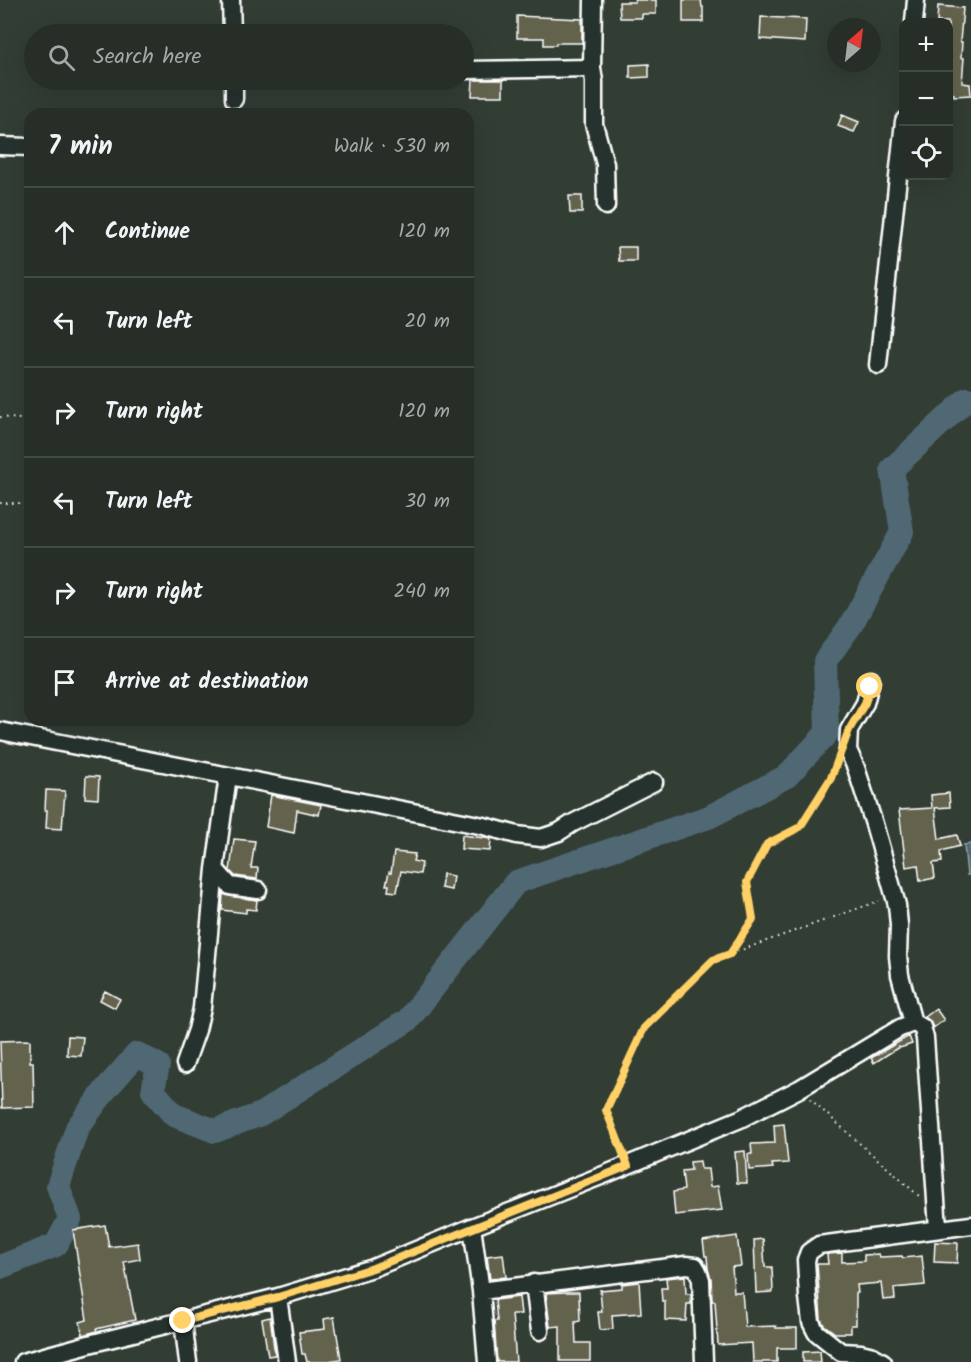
<!DOCTYPE html>
<html lang="en">
<head>
<meta charset="utf-8">
<style>
	body { margin:0; font-family:Kalam,sans-serif; background:#323a33; color:#f1f3f6 }
	.controls { position:absolute; right:18px; top:18px; display:grid; overflow:hidden; border-radius:12px; box-shadow:0 6px 24px #0002 }
	.controls button { width:54px; height:54px; display:grid; place-items:center; padding:0; border:0; border-bottom:2px solid #424a44; background:#262e27; color:#f1f3f6; font:30px sans-serif }
	.compass { position:absolute; left:827px; top:18px; width:54px; height:54px; border-radius:50%; background:#262e27; box-shadow:0 6px 24px #0002; rotate:28deg }
	.stop { position:absolute; width:18px; height:18px; margin:-14px; border:4px solid #ffd166; border-radius:50%; background:#fff }
	.stop.end { background:#ffd166; border-color:#fff; box-shadow:0 2px 6px #0008 }
	.list { margin:0; padding:0; list-style:none }
	h2 { display:flex; justify-content:space-between; align-items:center; height:78px; margin:0; padding:0 24px; font-size:26px }
	h2 small { font-size:20px; font-weight:400; color:#a4a8a7 }
	.list li { display:grid; grid-template-columns:39px 1fr auto; gap:18px; align-items:center; box-sizing:border-box; height:90px; padding:0 24px; border-top:2px solid #424a44 }
	.list b { display:block; font-size:22px; white-space:nowrap }
	.list em { font-size:20px; font-style:normal; color:#a4a8a7 }
	.icon { flex:none; width:33px; height:33px; fill:none; stroke:currentColor; stroke-width:2; stroke-linecap:round; stroke-linejoin:round }
	.map { position:relative; flex:none; width:971px; height:1362px; overflow:hidden }
	.search { position:absolute; background:#262e27; box-shadow:0 6px 24px #0002; left:24px; top:24px; width:450px; height:66px; display:flex; align-items:center; gap:15px; box-sizing:border-box; padding:0 21px; border-radius:33px; color:#a4a8a7; font-size:22px }
	.panel { position:absolute; background:#262e27; box-shadow:0 6px 24px #0002; left:24px; top:108px; width:450px; height:618px; border-radius:18px }
	.map>svg:first-child { display:block }
</style>
</head>
<body>
<div class="map">
<svg width="971" height="1362" viewBox="0 0 971 1362">
	<rect width="100%" height="100%" fill="#323d34"/>
	<filter id="ink" filterUnits="userSpaceOnUse"><feTurbulence type="fractalNoise" baseFrequency=".0167" numOctaves="2"/><feDisplacementMap in="SourceGraphic" scale="12" xChannelSelector="R" yChannelSelector="G"/><feConvolveMatrix kernelMatrix="1 2 1 2 8 2 1 2 1" color-interpolation-filters="sRGB"/></filter>
	<g filter="url(#ink)">
		<path fill="#4f6873" stroke="#95a4ab" stroke-width="1.5" d="M971,844V875H967L964,845Z"/>
		<g fill="none" stroke-linecap="round" stroke-linejoin="round">
			<path stroke="#4f6873" stroke-width="24" d="M0,1267L56,1245L70,1219L58,1186L77,1128L106,1089L137,1054L158,1065L153,1091L174,1115L215,1131L261,1114L408,1020L516,882L709,817L787,776L827,733L825,661L851,625L902,532L892,469L967,399L971,400"/>
		</g>
		<path fill="#63634e" stroke="#fff" stroke-width="1.5" d="M635,0H656V14H642V18H620L619,2H635Z
			M683,0H701L702,7H703V22H683Z
			M938,6L963,8L960,42H962L961,58H964L962,83L970,84L971,95L954,96V94H948V22H937Z
			M517,16L582,19V43H556V45H544V38H517Z
			M761,17L806,19L805,42L760,39Z
			M649,64V77L630,78V65Z
			M473,80H503V96H472Z
			M842,115L859,122L854,132L838,126Z
			M569,196H582V213H570Z
			M618,247H636V261H619Z
			M86,776L99,777L98,799L85,798Z
			M46,790L65,791L62,829L46,828L47,810H45Z
			M949,793L950,807L935,808L939,839L957,835L960,846L941,851L942,862L933,863L935,878L920,881L918,865L906,867L899,810L932,808L931,795Z
			M271,795L321,805L319,815L297,810L294,833L266,827Z
			M462,835L491,839L490,851L461,849Z
			M234,839L255,841L251,868H258L257,879L235,876L230,871Z
			M394,852L415,854L413,861L422,863L420,874L401,871L397,892L388,891L389,885H386L389,872L391,873Z
			M443,874L453,876L451,890L441,888Z
			M223,894L229,896L257,900L256,910L246,909V913L222,910Z
			M105,991L120,999L115,1008L100,1000Z
			M936,1009L944,1020L933,1028L930,1021L925,1017Z
			M68,1036L83,1037L81,1056L67,1055Z
			M909,1036L912,1044L900,1048L899,1047L874,1063L871,1058Z
			M30,1040V1062H33L34,1107L2,1108L0,1041Z
			M784,1124L788,1163L772,1164L773,1168L749,1170L748,1154H752L751,1144L775,1143L774,1125Z
			M745,1151L747,1183H737L735,1152Z
			M700,1161L701,1169H708L710,1187L718,1186L722,1210L675,1215L673,1192L684,1190L682,1171L691,1170L690,1162Z
			M105,1225L109,1247L138,1243L140,1259L124,1262L135,1320L96,1329L97,1331L83,1335L80,1322L87,1320L73,1230Z
			M737,1236L741,1266L732,1267L734,1292H742L745,1327L776,1326V1328H797V1348H777V1362H753L752,1343L718,1345L715,1301H712L711,1279L708,1269L707,1256H705L703,1241Z
			M763,1239L765,1267H772L773,1292L756,1293L754,1240Z
			M935,1242L958,1243L957,1263L934,1262Z
			M842,1253V1262L864,1261V1255L879,1254L880,1257L902,1256L903,1258L922,1256L925,1285L894,1288L895,1299L883,1300L881,1283L857,1285L858,1293H856V1325H851V1333H835L824,1325L821,1319L817,1264H828L827,1254Z
			M503,1254L506,1277L490,1279L487,1256Z
			M685,1276L686,1294H691V1304H687L686,1321L665,1320V1302H662L661,1288H667L666,1278Z
			M639,1282L641,1313L612,1315L613,1329L600,1330L598,1312H602L600,1290L622,1288V1284Z
			M567,1292H579L580,1321L575,1322L576,1343H590V1361H560V1326L550,1327L546,1293Z
			M519,1297L521,1314H512L516,1362H497L494,1321H497L495,1300Z
			M270,1317L275,1355L268,1356L262,1319Z
			M334,1317L341,1359L322,1362H307L305,1354H302L299,1332L325,1329L324,1319Z
			M820,1351L821,1362H803V1352Z"/>
		<g fill="none" stroke-linecap="round" stroke-linejoin="round">
			<g stroke="#fff" stroke-width="21">
				<path id="minor" d="M231,0L232,34
					M593,0L592,68L594,81V124L605,164L606,206
					M914,22L916,0
					M464,70L592,68
					M234,80V99
					M0,146L30,147
					M878,365L904,121
					M871,680L865,703L849,730L848,750L856,768L874,824L897,905L899,925L898,956L900,975L913,1023
					M0,731L484,826L517,835L541,838L559,832L573,823L654,782
					M215,869L230,886L258,890
					M185,1064L197,1030L202,1008L215,869L228,776
					M472,1227L481,1291L487,1362
					M534,1283L540,1331
					M481,1291L686,1265L695,1266L698,1271L701,1280L704,1362
					M278,1297L287,1362
					M183,1321L188,1362
					M23,1362L89,1344L278,1297L373,1268L472,1227L606,1174L740,1119L799,1089L900,1028L913,1023L922,1027L925,1038L938,1229
					M883,1362L873,1356L861,1353L841,1352L816,1332L811,1322L808,1297L806,1260L809,1252L819,1245L971,1225"/>
			</g>
			<path stroke="#fff" stroke-width="2" stroke-dasharray="1.5 4.5" stroke-linecap="butt" d="M0,417L30,420
				M0,503H30
				M731,953L753,919L747,882L767,844L800,827L831,778L836,763
				M810,1099L920,1197
				M622,1152L606,1110L644,1028L713,960L879,901"/>
			<use href="#minor" stroke="#26332d" stroke-width="16"/>
		</g>
	</g>
	<g fill="none" stroke-linecap="round" stroke-linejoin="round" filter="url(#ink)">
		<path stroke="#ffd166" stroke-width="8" d="M183,1321L278,1297L373,1268L628,1166L606,1110L644,1028L713,960L730,954L753,919L747,882L767,844L800,827L831,778L849,730L865,703L870,687"/>
	</g>
</svg>
<div class="controls">
<button>+</button>
<button>−</button>
<button><svg class="icon" aria-label="locate" viewBox="0 0 24 24"><circle cx="12" cy="12" r="6"/><path d="M12 2v4M12 18v4M2 12h4M18 12h4"/></svg></button>
</div>
<svg class="compass" viewBox="-18 -18 36 36"><path d="M0-13l5 13h-10z" fill="#e53935"/><path d="M0 13l5-13h-10z" fill="#a4a8a7"/></svg>
<div class="stop" style="left:870px;top:687px"></div>
<div class="stop end" style="left:183px;top:1321px"></div>
<div class="search"><svg class="icon" aria-label="search" viewBox="0 0 24 24"><circle cx="10" cy="10" r="6"/><path d="M15 15l6 6"/></svg>Search here</div>
<section class="panel">
<h2>7 min<small>Walk · 530 m</small></h2>
<ul class="list">
<li><svg class="icon" aria-label="ahead" viewBox="0 0 24 24"><path d="M12 20V5M6 11l6-6 6 6"/></svg><div><b>Continue</b></div><em>120 m</em></li>
<li><svg class="icon" aria-label="left" viewBox="0 0 24 24"><path d="M17 20v-9H6M10 6l-5 5 5 5"/></svg><div><b>Turn left</b></div><em>20 m</em></li>
<li><svg class="icon" aria-label="right" viewBox="0 0 24 24"><path d="M7 20v-9h11M14 6l5 5-5 5"/></svg><div><b>Turn right</b></div><em>120 m</em></li>
<li><svg class="icon" aria-label="left" viewBox="0 0 24 24"><path d="M17 20v-9H6M10 6l-5 5 5 5"/></svg><div><b>Turn left</b></div><em>30 m</em></li>
<li><svg class="icon" aria-label="right" viewBox="0 0 24 24"><path d="M7 20v-9h11M14 6l5 5-5 5"/></svg><div><b>Turn right</b></div><em>240 m</em></li>
<li><svg class="icon" aria-label="arrive" viewBox="0 0 24 24"><path d="M6 21V4h12l-3 4 3 4H6"/></svg><div><b>Arrive at destination</b></div></li>
</ul>
</section>
</div>
</body>
</html>
